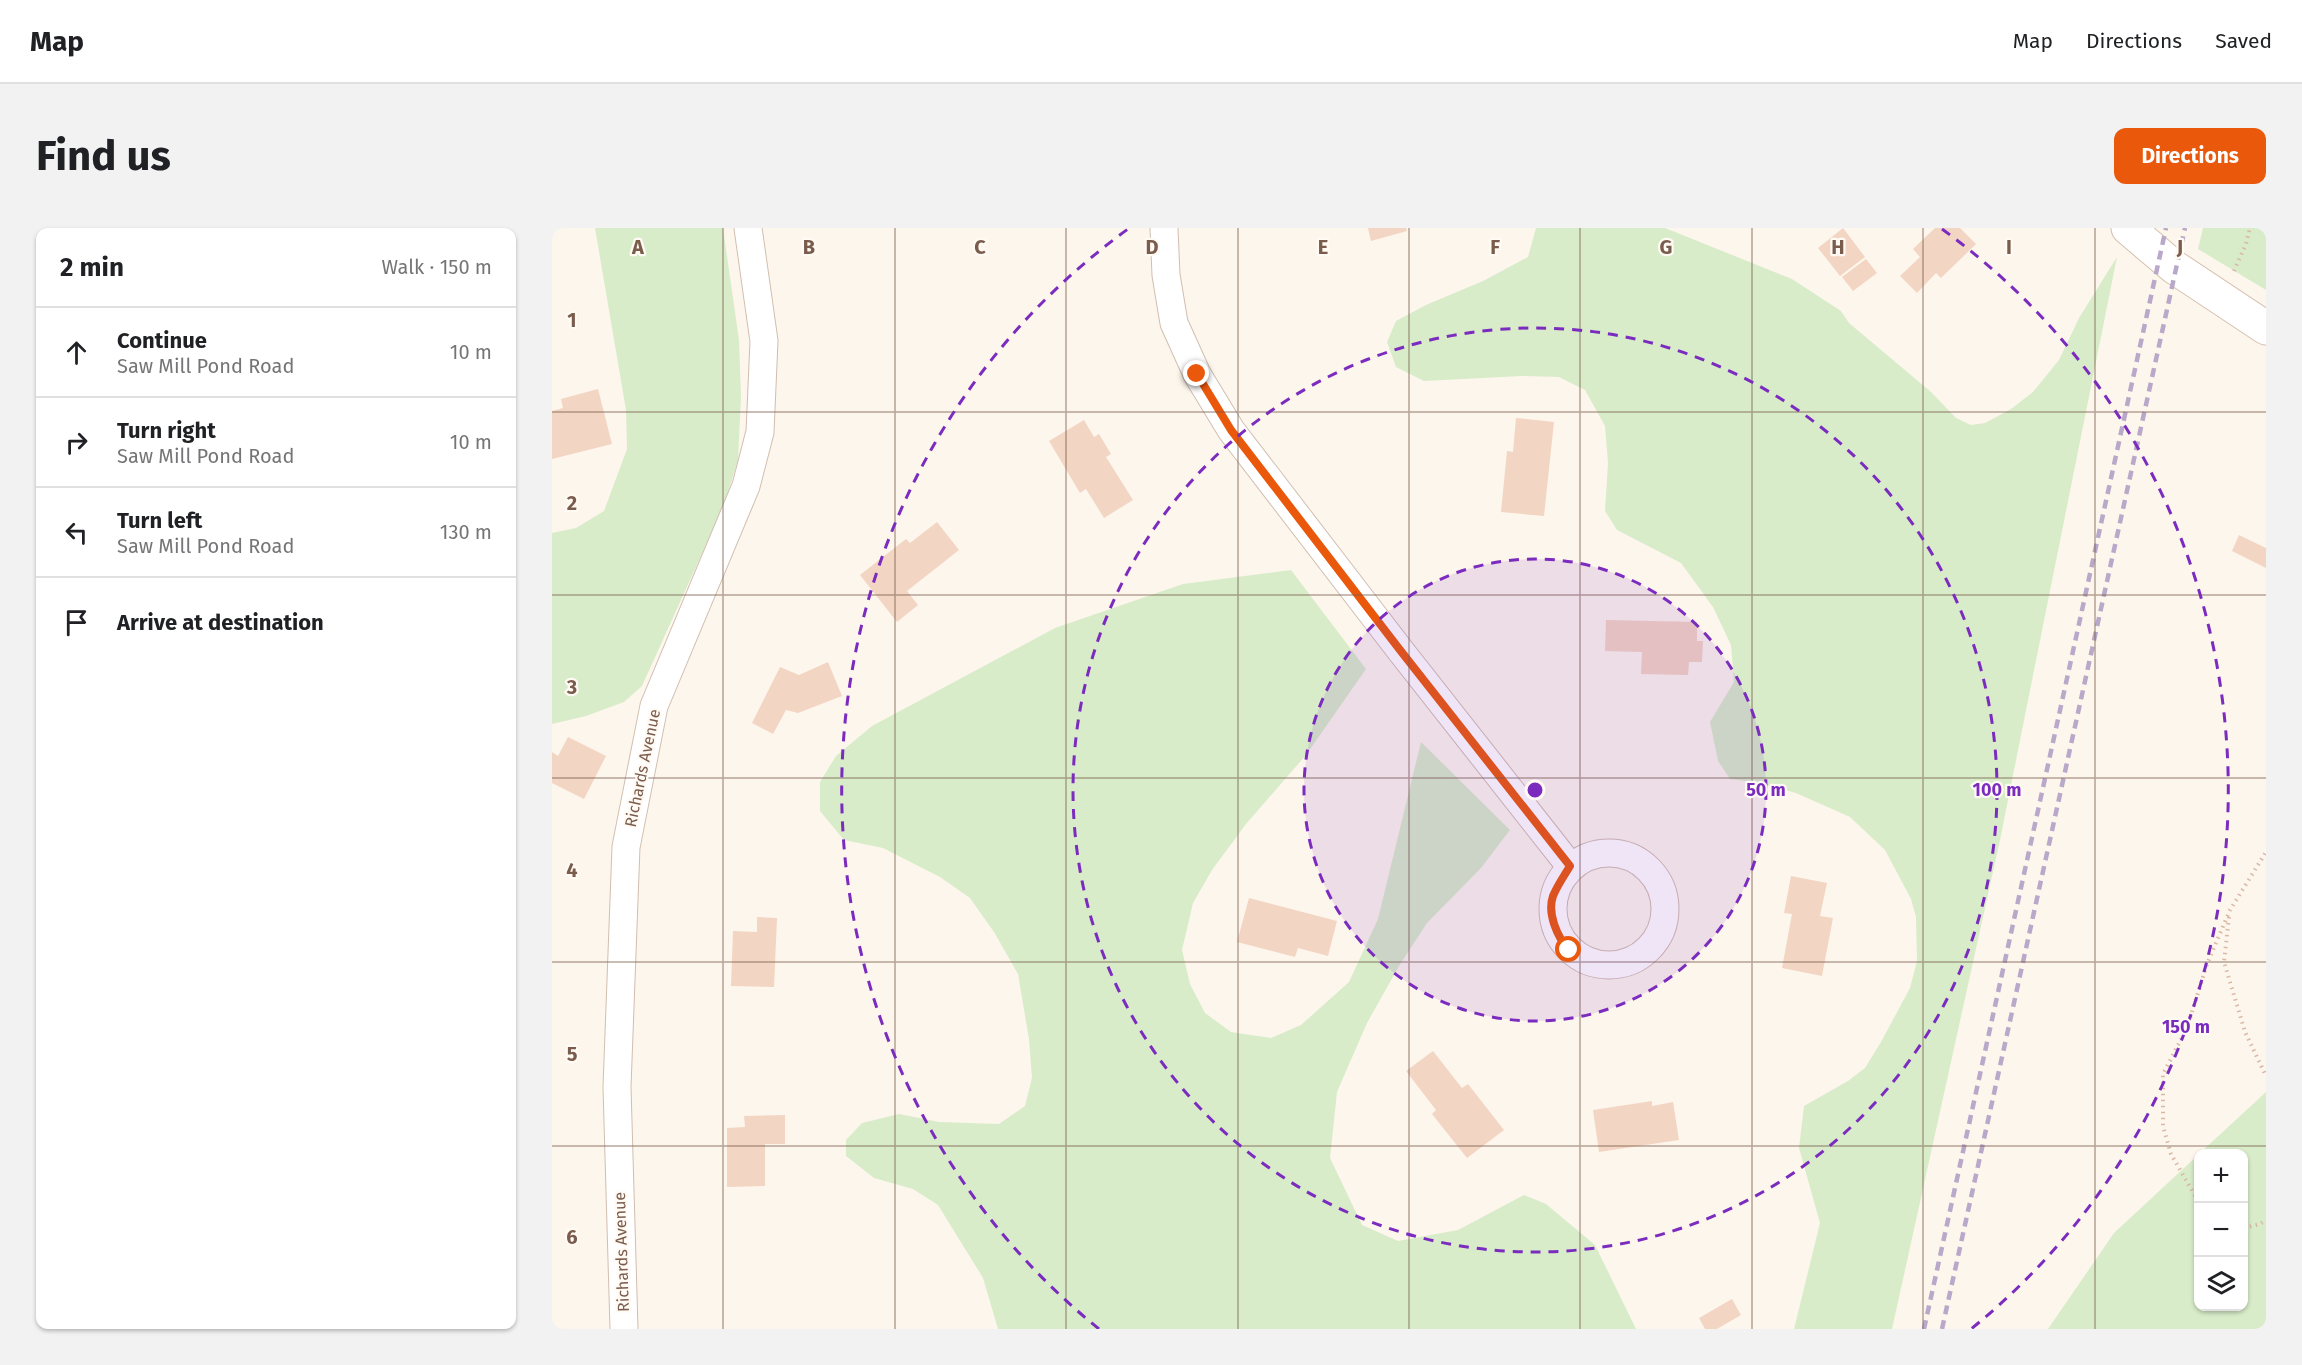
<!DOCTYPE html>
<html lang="en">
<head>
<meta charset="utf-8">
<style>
	body { margin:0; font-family:"Fira Sans",sans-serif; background:#f2f2f2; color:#202124 }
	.controls { position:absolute; right:18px; bottom:18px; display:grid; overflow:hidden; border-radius:12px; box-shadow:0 2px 4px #0004 }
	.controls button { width:54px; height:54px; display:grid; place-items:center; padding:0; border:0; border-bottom:2px solid #e0e0e0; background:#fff; color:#202124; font:30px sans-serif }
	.stop { position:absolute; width:18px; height:18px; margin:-14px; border:4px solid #ea580c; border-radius:50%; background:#fff }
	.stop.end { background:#ea580c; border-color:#fff; box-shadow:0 2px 6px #0008 }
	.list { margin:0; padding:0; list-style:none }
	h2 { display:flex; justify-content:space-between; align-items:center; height:78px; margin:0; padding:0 24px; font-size:26px }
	h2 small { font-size:20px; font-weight:400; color:#757577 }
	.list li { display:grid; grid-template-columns:39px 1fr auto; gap:18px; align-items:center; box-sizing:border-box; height:90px; padding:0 24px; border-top:2px solid #e0e0e0 }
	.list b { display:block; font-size:22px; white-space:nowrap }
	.list p { margin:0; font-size:20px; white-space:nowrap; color:#757577 }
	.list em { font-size:20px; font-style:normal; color:#757577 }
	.icon { flex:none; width:33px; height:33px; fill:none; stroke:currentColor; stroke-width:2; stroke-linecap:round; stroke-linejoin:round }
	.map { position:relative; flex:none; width:1714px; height:1101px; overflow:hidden; border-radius:12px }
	header { display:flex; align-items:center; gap:36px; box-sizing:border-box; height:84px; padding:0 30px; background:#fff; border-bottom:2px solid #e0e0e0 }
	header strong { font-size:28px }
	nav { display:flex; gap:33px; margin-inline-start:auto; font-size:21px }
	.intro { display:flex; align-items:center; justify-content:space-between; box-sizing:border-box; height:144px; padding:0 36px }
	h1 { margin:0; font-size:42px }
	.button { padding:15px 27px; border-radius:12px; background:#ea580c; color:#fff; font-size:21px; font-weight:700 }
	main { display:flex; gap:36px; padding:0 36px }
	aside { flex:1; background:#fff; border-radius:12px; box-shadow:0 2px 4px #0004 }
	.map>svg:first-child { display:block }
</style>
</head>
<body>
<header>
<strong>Map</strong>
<nav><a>Map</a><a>Directions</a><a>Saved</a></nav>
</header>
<div class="intro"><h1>Find us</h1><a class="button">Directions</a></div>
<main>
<aside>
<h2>2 min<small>Walk · 150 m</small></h2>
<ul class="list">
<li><svg class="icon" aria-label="ahead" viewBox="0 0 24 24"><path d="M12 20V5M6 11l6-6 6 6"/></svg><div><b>Continue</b><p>Saw Mill Pond Road</p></div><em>10 m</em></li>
<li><svg class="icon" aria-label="right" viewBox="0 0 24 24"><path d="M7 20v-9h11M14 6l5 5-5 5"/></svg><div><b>Turn right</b><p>Saw Mill Pond Road</p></div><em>10 m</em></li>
<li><svg class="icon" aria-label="left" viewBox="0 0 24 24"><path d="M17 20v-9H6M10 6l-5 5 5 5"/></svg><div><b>Turn left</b><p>Saw Mill Pond Road</p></div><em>130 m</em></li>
<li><svg class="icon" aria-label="arrive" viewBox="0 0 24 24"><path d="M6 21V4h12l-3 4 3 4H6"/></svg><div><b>Arrive at destination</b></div></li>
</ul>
</aside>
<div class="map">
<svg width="1714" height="1101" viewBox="0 0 1714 1101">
	<rect width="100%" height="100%" fill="#fdf6ec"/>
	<path fill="#d8ecc9" d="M43,0H171L187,112L189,168L186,232L172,277L90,458L72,474L34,488L0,496V305L24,300L52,283L75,221L74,182Z
		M984,0H1113L1240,51L1289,83L1297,95L1379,164L1404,190L1419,197L1433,195L1459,181L1481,164L1507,132L1527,90L1565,29L1448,612L1340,1101H1242L1268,995L1247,920L1252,878L1296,853L1313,840L1329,814L1358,760L1365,733L1364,689L1359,671L1333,622L1298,589L1244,565L1202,554L1178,551L1166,533L1158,494L1182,454L1179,417L1161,379L1129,335L1065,302L1053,283L1056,235L1053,198L1033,162L1007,149L970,148L872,153L844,139L835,114L844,93L874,77L931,53L976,29Z
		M1651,0H1714V62L1646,21Z
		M739,342L814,441L754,527L694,596L660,642L641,675L630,722L638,756L653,785L679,804L719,810L749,797L797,754L826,691L869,514L958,602L929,640L875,695L847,738L815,795L785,864L778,930L810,997L846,1013L906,1002L972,967L994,976L1043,1017L1084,1101H446L431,1050L386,977L361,961L322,950L294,928V912L310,895L347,886L387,894L447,896L473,878L480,850L477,811L466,746L442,704L418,670L388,649L331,620L292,612L268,583V554L284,528L320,498L503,400L631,356Z
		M1714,864V1101H1496L1562,1005L1646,927V1078H1692V926L1648,925Z"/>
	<path fill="#f3d5c3" d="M816,0H854L855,3L819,13Z
		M1291,0L1313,29L1288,48L1266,20Z
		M1383,0H1408L1424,16L1389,50L1384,45L1365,65L1348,48L1368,29L1361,21Z
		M1314,31L1325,45L1301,63L1290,49Z
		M46,161L60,216L0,231V183L11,180L9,171Z
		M964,190L1002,194L992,288L949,284L955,223L961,224Z
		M532,192L542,209L547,206L559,226L554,229L581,272L552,290L534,261L528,265L497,213Z
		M385,294L407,322L355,363L366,377L345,394L308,347L354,311L358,315Z
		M1687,307L1714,320V340L1680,323Z
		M1054,392L1145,394V413H1151L1150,434H1137L1136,447L1089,446L1090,424L1053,423Z
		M276,434L290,468L246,485L234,482L221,506L200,495L228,439L247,447Z
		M16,509L54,528L32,571L0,555V524L6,528Z
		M1239,648L1275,655L1268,688L1281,690L1270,748L1230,740L1240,686L1232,685Z
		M697,670L785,693L776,728L746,720L743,729L685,714Z
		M205,689L225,690L222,759L179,758L181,703L205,704Z
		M881,823L910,860L916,856L952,902L915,930L880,886L884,882L854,843Z
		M1100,873V878L1121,874L1127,912L1047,924L1041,882Z
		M233,887V916H213V958L175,959V900L193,899L192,888Z
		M1180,1071L1189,1087L1165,1101H1153L1147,1090Z"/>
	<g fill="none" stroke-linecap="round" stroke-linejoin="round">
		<g stroke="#d1beb0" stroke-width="29">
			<path id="street" d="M612,0L614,47L622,95L645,146L679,202L848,422L1018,638
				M1001 681a56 56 0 1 1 112 0a56 56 0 1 1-112 0Z
				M72,1101L65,859L74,619L102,478L194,258L208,204L212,113L196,0"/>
		</g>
		<g stroke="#d6c0b0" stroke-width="35">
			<path id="secondary" d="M1576,0L1622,39L1714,100"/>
		</g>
		<path stroke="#d9b8a5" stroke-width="4" stroke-dasharray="1.5 4.5" stroke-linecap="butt" d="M1682,43L1694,16L1698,0
			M1677,689L1672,734L1693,804L1714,848
			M1646,973L1619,926L1611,898V846L1635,800L1655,736L1678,682L1714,624
			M1692,1000L1708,996L1714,992"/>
		<use href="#street" stroke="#fff" stroke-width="27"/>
		<use href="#secondary" stroke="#fff" stroke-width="33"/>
		<path stroke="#b9a8c9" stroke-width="4.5" stroke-dasharray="9 6" stroke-linecap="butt" d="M1372,1101L1614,0
			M1390,1101L1633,0"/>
	</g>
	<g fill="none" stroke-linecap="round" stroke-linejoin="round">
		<path stroke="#ea580c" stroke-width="8" d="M645,146L679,202L848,422L1018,638C1012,648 1005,658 1001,668C995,685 1005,709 1017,722"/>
	</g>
	<path fill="none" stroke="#7a5c4d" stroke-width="1.5" stroke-opacity="0.55" d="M171,0V1101M343,0V1101M514,0V1101M686,0V1101M857,0V1101M1028,0V1101M1200,0V1101M1371,0V1101M1543,0V1101M0,184H1714M0,367H1714M0,550H1714M0,734H1714M0,918H1714"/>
	<circle cx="983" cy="562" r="231" fill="#7b2cbf" fill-opacity=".12"/>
	<g fill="none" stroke="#7b2cbf" stroke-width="3" stroke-dasharray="10 8">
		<circle cx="983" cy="562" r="231"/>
		<circle cx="983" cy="562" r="462"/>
		<path d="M547 1101A693 693 0 0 1 576 1M1390 1A693 693 0 0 1 1419 1101"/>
	</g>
	<g text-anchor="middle" stroke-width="4.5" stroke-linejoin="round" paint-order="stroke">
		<g font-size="16" fill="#7a5c4d" stroke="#fffaf3">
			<text transform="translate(90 540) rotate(-78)" y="6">Richards Avenue</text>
			<text transform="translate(69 1024) rotate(-92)" y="6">Richards Avenue</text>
		</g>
	</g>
	<g font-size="20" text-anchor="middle" font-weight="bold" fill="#7a5c4d" stroke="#fffaf3" stroke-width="4.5" stroke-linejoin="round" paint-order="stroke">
		<text x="86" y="26">A</text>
		<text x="257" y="26">B</text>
		<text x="428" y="26">C</text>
		<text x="600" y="26">D</text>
		<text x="771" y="26">E</text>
		<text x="943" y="26">F</text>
		<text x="1114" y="26">G</text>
		<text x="1286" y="26">H</text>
		<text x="1457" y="26">I</text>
		<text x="1628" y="26">J</text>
		<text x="20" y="99">1</text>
		<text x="20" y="282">2</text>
		<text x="20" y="466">3</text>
		<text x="20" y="649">4</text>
		<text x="20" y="833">5</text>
		<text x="20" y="1016">6</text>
	</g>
	<circle cx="983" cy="562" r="9" fill="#7b2cbf" stroke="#fffaf3" stroke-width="3"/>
	<g font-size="18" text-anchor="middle" font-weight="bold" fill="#7b2cbf" stroke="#fffaf3" stroke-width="4.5" stroke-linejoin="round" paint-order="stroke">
		<text x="1214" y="568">50 m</text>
		<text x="1445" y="568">100 m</text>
		<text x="1634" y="805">150 m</text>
	</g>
</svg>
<div class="controls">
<button>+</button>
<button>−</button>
<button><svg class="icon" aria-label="layers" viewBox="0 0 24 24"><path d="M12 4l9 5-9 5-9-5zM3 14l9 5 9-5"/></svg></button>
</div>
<div class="stop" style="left:1017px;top:722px"></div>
<div class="stop end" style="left:645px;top:146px"></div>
</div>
</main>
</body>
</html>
